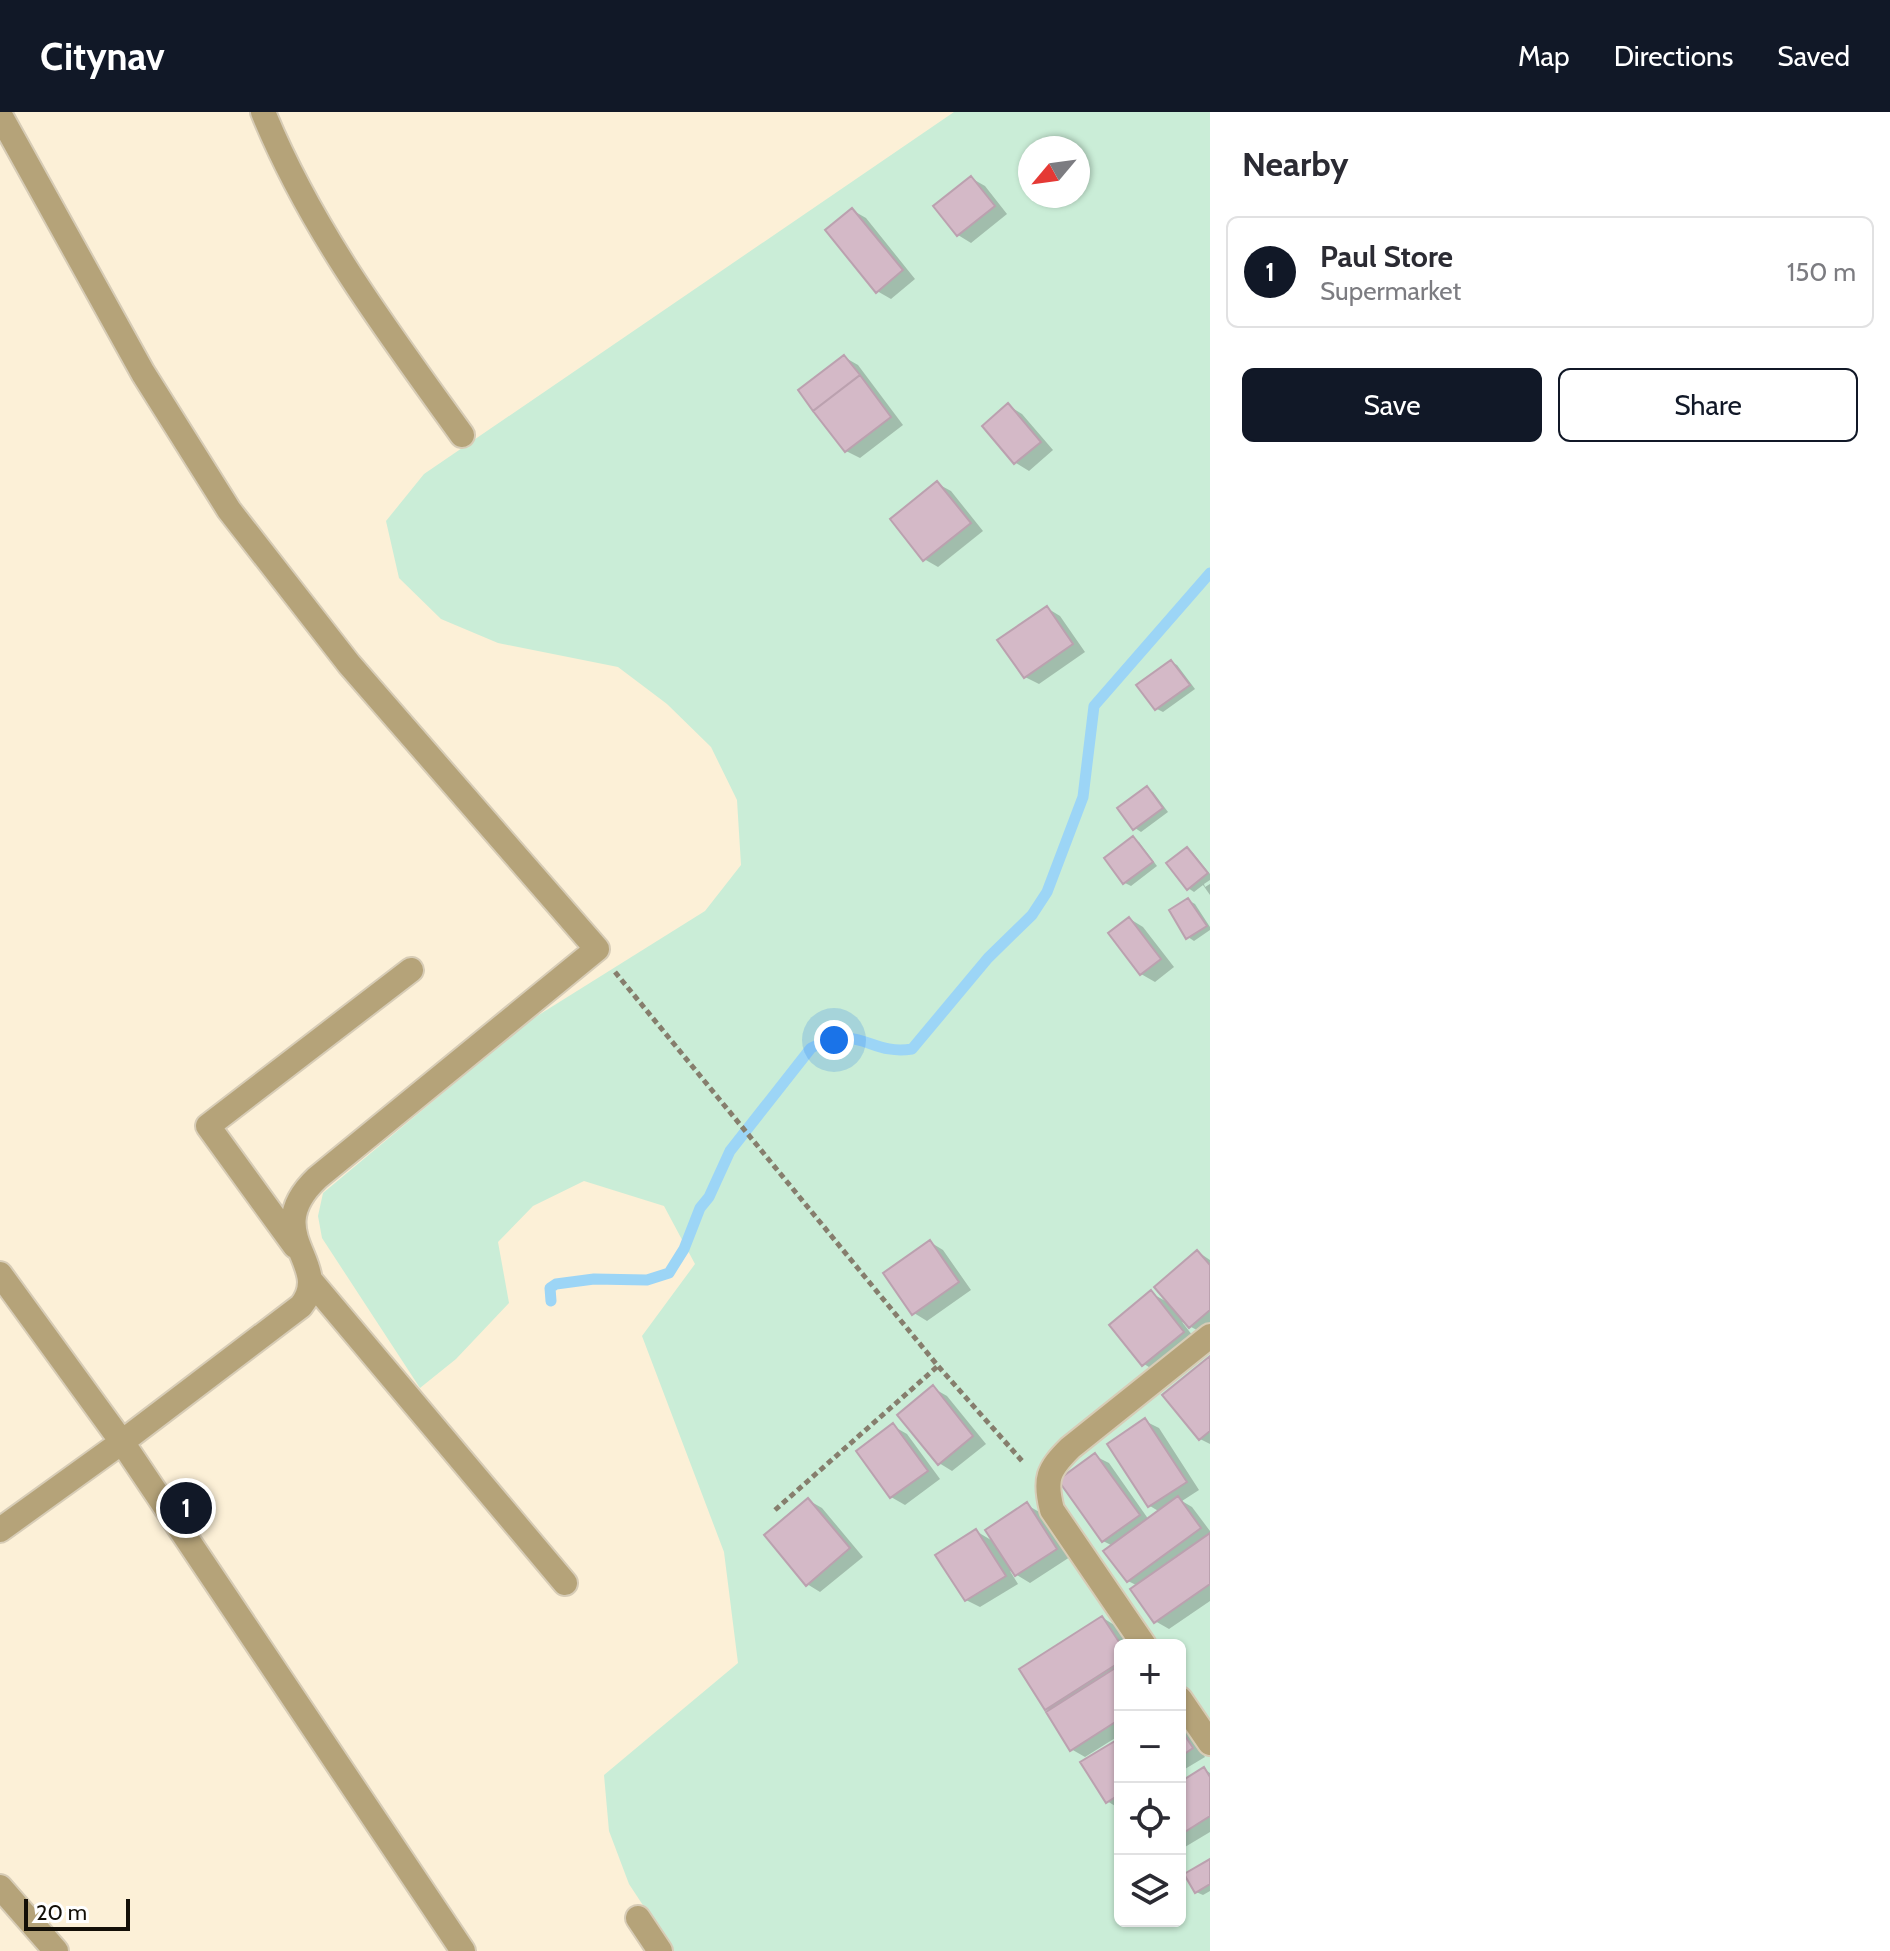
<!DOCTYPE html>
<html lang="en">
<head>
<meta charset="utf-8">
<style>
	body { margin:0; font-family:Cabin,sans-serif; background:#f2f2f3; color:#2b2b33 }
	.controls { position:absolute; right:24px; bottom:24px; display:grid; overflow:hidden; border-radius:12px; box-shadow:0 2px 6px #0004 }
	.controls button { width:72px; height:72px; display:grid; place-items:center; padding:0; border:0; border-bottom:2px solid #e1e1e2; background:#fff; color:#2b2b33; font:40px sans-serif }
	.compass { position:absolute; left:1018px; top:24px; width:72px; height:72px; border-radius:50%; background:#fff; box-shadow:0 2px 6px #0004; rotate:241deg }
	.scale { position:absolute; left:24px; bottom:20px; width:106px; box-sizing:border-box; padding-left:8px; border:4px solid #130f07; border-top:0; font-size:22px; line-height:28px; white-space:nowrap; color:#130f07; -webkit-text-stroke:6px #fff; paint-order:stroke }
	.you { position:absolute; left:834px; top:928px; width:28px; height:28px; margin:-20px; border:6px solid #fff; border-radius:50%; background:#1a73e8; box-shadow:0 0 0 12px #1a73e833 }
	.badge { display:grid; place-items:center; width:52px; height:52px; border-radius:50%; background:#111827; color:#fff; font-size:26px; font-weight:700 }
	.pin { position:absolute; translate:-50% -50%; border:4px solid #fff; box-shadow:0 2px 8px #0006 }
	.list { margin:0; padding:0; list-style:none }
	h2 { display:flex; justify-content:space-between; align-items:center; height:104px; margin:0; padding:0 32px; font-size:34px }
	h2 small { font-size:26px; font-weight:400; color:#7c7c81 }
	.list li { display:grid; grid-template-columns:52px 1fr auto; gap:24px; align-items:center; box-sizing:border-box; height:112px; margin:0 16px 16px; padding:0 16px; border:2px solid #e1e1e2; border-radius:12px }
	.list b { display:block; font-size:30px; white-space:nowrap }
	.list p { margin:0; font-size:26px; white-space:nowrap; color:#7c7c81 }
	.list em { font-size:26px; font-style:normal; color:#7c7c81 }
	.actions { display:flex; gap:16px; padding:24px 32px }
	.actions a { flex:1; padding:18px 0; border:2px solid #111827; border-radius:12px; text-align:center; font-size:28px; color:#111827 }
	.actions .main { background:#111827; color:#fff }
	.icon { flex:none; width:44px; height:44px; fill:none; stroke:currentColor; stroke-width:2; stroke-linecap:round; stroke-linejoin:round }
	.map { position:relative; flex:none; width:1210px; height:1839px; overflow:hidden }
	header { display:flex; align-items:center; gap:48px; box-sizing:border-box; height:112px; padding:0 40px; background:#111827; color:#fff }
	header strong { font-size:38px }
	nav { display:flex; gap:44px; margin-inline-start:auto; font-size:28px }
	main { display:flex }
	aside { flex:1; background:#fff }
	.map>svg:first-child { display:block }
</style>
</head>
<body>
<header>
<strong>Citynav</strong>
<nav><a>Map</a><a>Directions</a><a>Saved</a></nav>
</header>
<main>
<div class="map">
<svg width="1210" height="1839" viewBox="0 0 1210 1839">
	<rect width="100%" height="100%" fill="#fcf0d7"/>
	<path fill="#caedd7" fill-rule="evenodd" d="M954,0H1210V1839H673L629,1772L609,1719L604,1663L738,1551L724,1440L642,1224L695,1152L664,1094L584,1069L533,1094L498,1130L509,1191L456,1247L420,1276L322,1126L318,1104L323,1081L529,909L705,799L741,753L737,688L711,635L667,592L618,555L498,531L441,507L399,466L386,409L424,362ZM1030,36H1078V84H1030ZM1120,1533H1180V1809H1120Z"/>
	<path fill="#0003" d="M971,66L985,74L1007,102L971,131L958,123Z
		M852,98L866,106L915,167L891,187L877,179Z
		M844,245L858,253L903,313L860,346L846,339Z
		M1009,294L1022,302L1053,338L1029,359L1016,351L985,315Z
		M938,372L951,379L983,419L938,455L924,447Z
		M1047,496L1060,504L1085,540L1039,572L1025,565Z
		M1171,550L1177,553L1195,577L1163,600L1157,597Z
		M1147,677L1153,680L1168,700L1141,720L1135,716Z
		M1133,727L1139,730L1157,754L1131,774L1125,771Z
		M1187,737L1193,741L1210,762V768L1204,772L1205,775L1210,772V783L1203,773L1194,780L1188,776Z
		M1188,788L1195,792L1210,815V818L1194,829L1188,825Z
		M1130,807L1143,815L1174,855L1155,870L1141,862Z
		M930,1130L943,1138L971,1178L927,1209L914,1201Z
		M1198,1140L1210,1148V1217L1204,1222L1182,1210L1196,1228L1157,1260L1144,1252L1151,1181L1169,1191Z
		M1210,1246V1332L1200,1327Z
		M933,1276L947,1284L986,1332L952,1359L939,1351Z
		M1145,1309L1159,1316L1199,1378L1182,1389L1192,1395L1210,1419V1489L1169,1517L1155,1509L1138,1474L1128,1469L1113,1434L1103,1429L1095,1344L1109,1351L1149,1408L1160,1400L1150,1394Z
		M893,1314L907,1322L940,1367L905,1393L891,1385Z
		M808,1388L822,1396L863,1445L820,1480L807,1472Z
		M1027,1393L1041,1401L1070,1445L1030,1471L1010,1459L1018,1472L980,1495L966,1488L976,1419L996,1431Z
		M1103,1506L1116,1514L1128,1533H1120V1623L1085,1645L1071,1637L1051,1599L1047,1597Z
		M1180,1606L1205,1645L1180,1660Z
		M1120,1628V1697L1107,1689Z
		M1204,1657L1210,1661V1720L1180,1738V1672Z
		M1210,1749V1779L1203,1783L1196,1780Z"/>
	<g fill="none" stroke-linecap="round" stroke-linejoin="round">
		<path stroke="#9cd5f6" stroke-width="11" d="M551,1189L550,1176L556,1172L594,1167L647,1168L669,1161L684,1137L700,1096L709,1085L730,1039L811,936C860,910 869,944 912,937L988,846L1032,803L1047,780L1083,685L1094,594L1210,461"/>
	</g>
	<path fill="#d4b9c7" stroke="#bba1af" stroke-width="2" d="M971,64L995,94L957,124L933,94Z
		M852,96L903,158L876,181L825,118Z
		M844,243L860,263L813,299L798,278Z
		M860,263L891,305L845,340L813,299Z
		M1008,291L1041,330L1014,352L982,314Z
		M937,369L971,411L923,449L890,407Z
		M1047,494L1073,532L1024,566L997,528Z
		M1171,548L1190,573L1155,598L1136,573Z
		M1147,674L1163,696L1133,718L1117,696Z
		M1133,724L1153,750L1123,772L1104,746Z
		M1187,735L1208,761L1187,778L1166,751Z
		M1188,786L1207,814L1186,827L1169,798Z
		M1129,805L1161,847L1140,863L1108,821Z
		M930,1128L959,1170L912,1203L883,1161Z
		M1197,1138L1210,1153V1198L1189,1216L1154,1175Z
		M1151,1178L1184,1220L1142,1254L1109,1213Z
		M1210,1244V1319L1199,1328L1162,1283Z
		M933,1273L973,1324L938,1353L897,1303Z
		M1145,1306L1187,1370L1148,1395L1107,1332Z
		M893,1311L928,1359L890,1386L856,1339Z
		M1095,1341L1140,1403L1102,1430L1058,1368Z
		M1178,1384L1201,1416L1127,1470L1103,1439Z
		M808,1386L850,1436L806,1474L764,1423Z
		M1027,1390L1057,1437L1015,1464L985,1418Z
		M976,1417L1006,1464L965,1489L935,1443Z
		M1210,1421V1472L1154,1511L1130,1477Z
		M1102,1504L1121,1533L1120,1550L1045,1598L1019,1557Z
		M1120,1553V1607L1070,1639L1046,1600Z
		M1180,1616L1193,1636L1180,1645Z
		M1120,1626V1682L1106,1691L1080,1650Z
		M1204,1655L1210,1665V1704L1180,1723V1670Z
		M1210,1747V1772L1195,1781L1184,1762Z"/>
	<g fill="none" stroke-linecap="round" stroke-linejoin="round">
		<g stroke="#d7ccb6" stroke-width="28">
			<path id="minor" d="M263,0C311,118 388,220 462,323
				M0,3L143,261L229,398L349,552L597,837L317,1066C257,1123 335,1152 301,1194L122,1330L0,1418
				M295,1134L208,1014L411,858
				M0,1162L122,1330L463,1839
				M311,1169L565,1471
				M1144,1533L1052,1398C1044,1367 1048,1358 1070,1336L1210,1224
				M1180,1587L1210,1631
				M0,1775L56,1839
				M638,1806L660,1839"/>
		</g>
		<path stroke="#867e6d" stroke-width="5" stroke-dasharray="6 4" stroke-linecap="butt" d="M615,860L938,1254L1023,1350
			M775,1398L938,1254"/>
		<use href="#minor" stroke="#b5a379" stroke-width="24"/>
	</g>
</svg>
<div class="controls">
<button>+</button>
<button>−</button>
<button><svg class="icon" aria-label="locate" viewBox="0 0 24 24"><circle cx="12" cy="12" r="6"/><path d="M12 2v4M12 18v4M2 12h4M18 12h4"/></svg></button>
<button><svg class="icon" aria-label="layers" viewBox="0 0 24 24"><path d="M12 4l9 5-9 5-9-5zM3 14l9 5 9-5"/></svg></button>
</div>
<svg class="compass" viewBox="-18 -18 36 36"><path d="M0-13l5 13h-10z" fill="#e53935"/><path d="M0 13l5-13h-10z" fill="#7c7c81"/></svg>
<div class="scale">20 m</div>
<div class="you"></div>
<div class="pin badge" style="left:186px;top:1396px">1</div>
</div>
<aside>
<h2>Nearby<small></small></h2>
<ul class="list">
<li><span class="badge">1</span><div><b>Paul Store</b><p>Supermarket</p></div><em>150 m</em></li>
</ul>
<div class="actions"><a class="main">Save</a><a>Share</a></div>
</aside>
</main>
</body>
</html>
